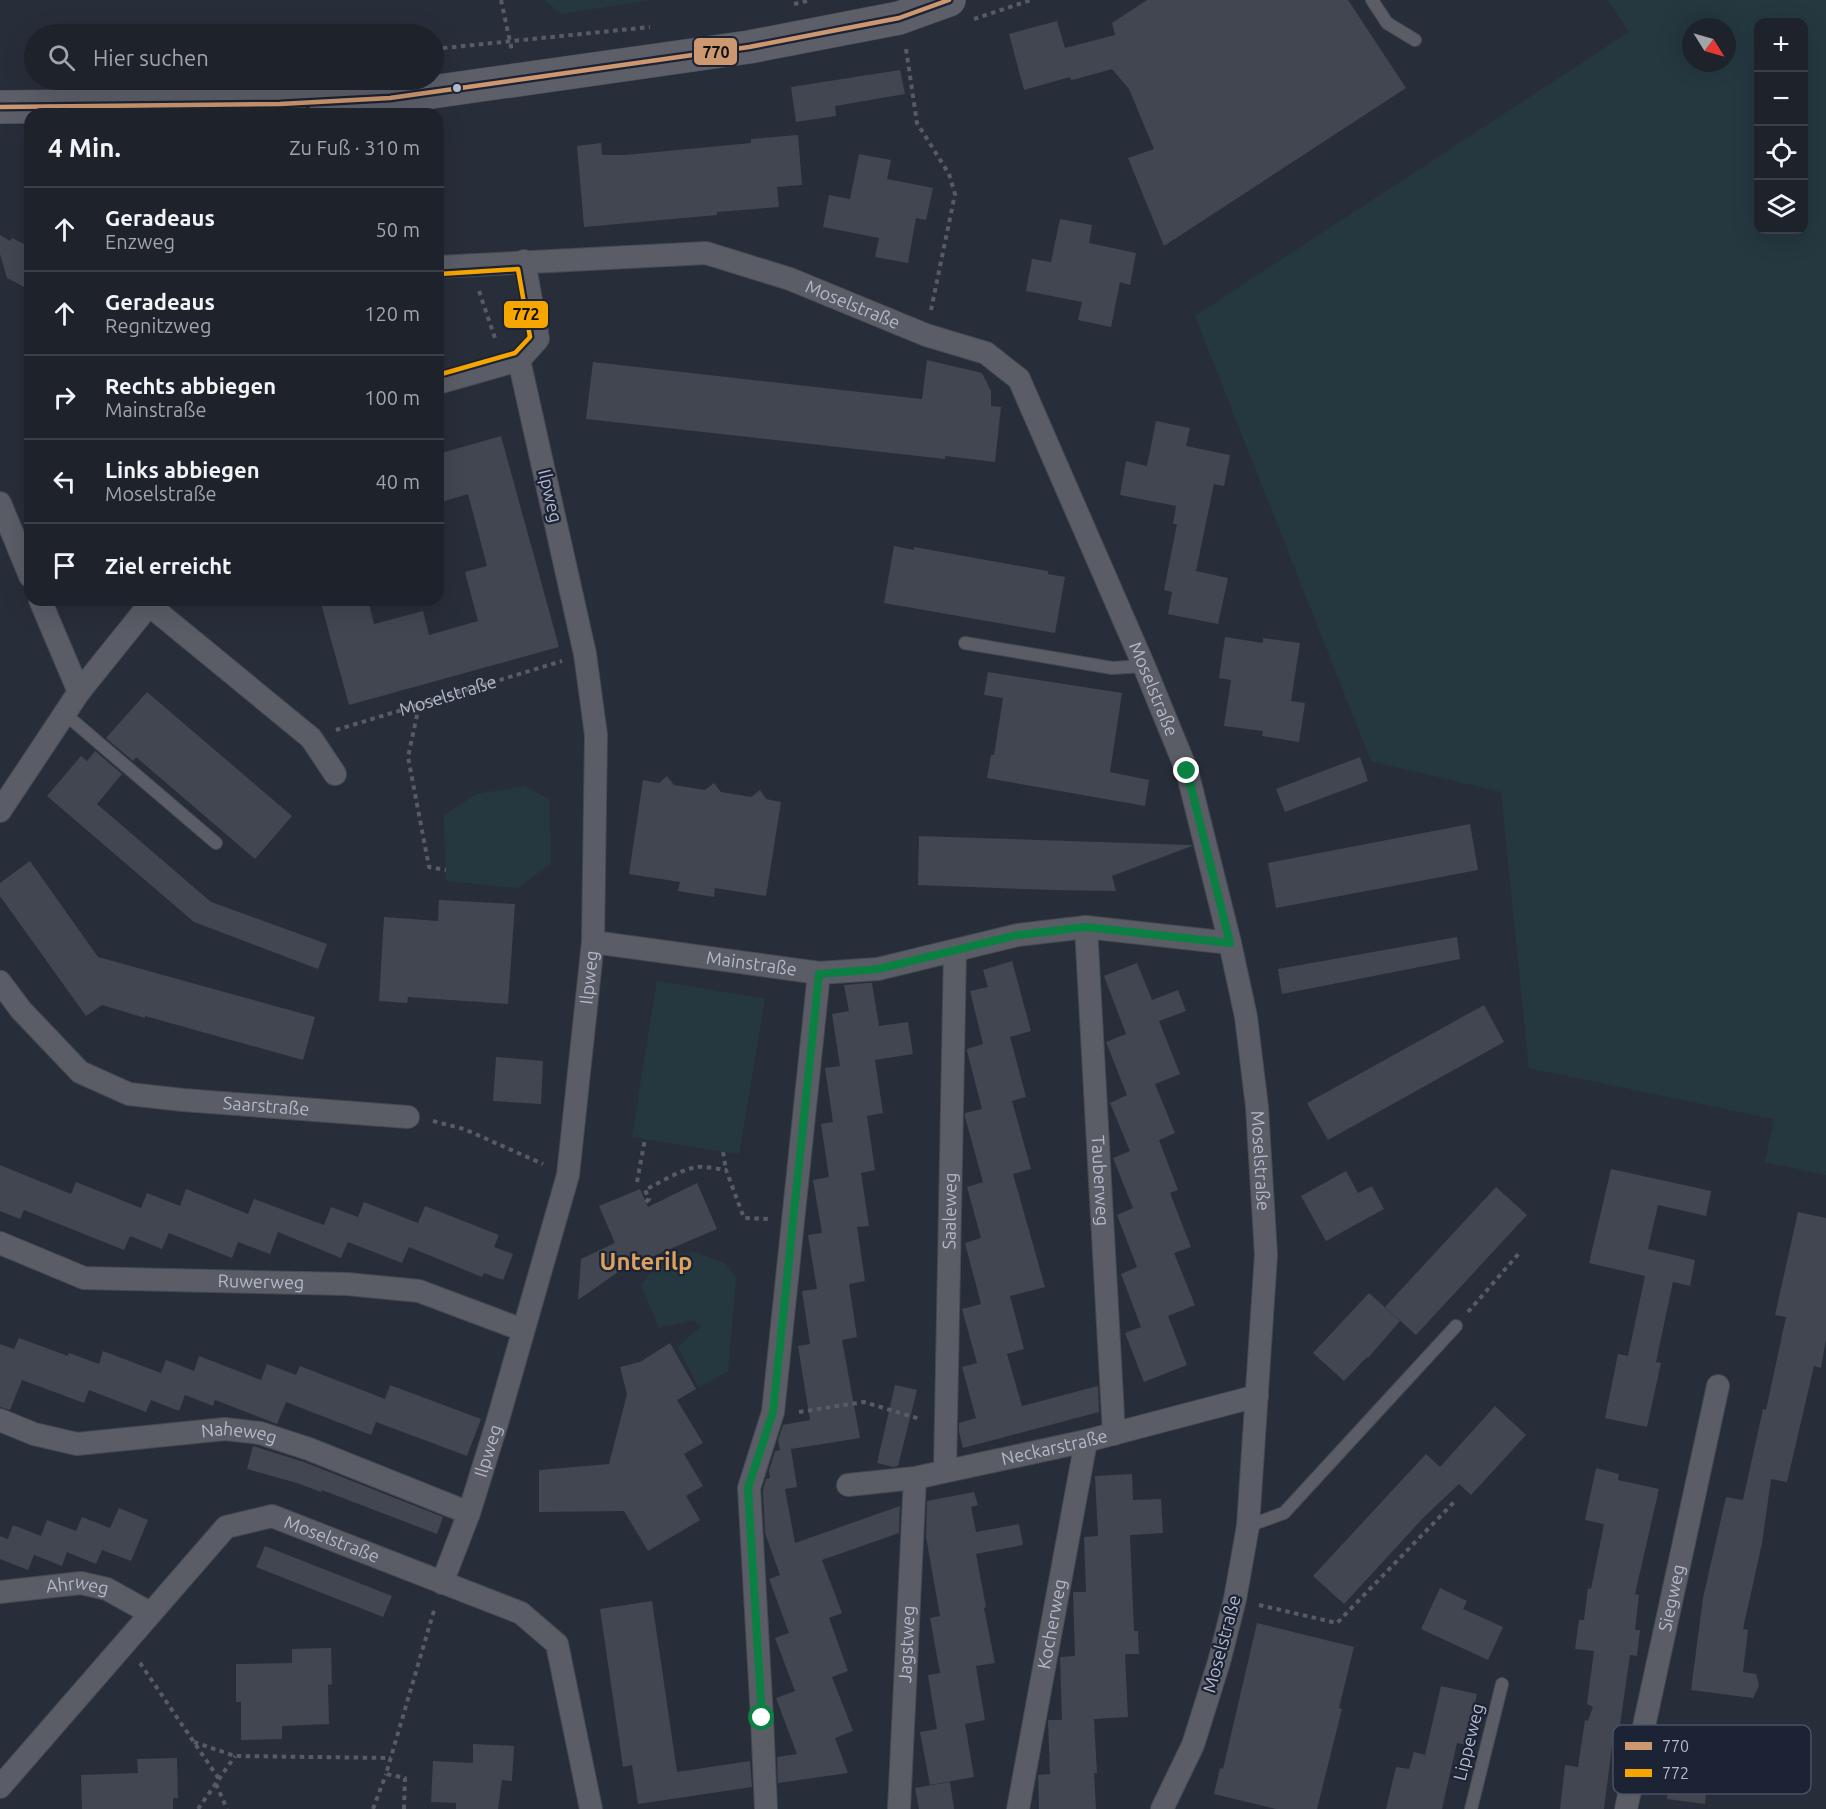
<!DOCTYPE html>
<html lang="de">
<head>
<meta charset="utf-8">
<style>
	body { margin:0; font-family:Ubuntu,sans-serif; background:#2b2f37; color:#f1f3f6 }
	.controls { position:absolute; right:18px; top:18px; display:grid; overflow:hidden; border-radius:12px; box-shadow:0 6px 24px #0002 }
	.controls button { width:54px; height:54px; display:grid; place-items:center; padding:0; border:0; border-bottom:2px solid #3c3f47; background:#1e222b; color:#f1f3f6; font:30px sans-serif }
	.compass { position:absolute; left:1682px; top:18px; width:54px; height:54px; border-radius:50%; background:#1e222b; box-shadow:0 6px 24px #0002; rotate:127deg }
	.stop { position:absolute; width:18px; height:18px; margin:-14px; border:4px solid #0b8043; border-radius:50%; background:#fff }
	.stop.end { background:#0b8043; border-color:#fff; box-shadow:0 2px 6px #0008 }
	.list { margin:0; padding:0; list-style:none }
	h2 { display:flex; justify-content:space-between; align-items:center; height:78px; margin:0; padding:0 24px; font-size:26px }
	h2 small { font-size:20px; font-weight:400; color:#a1a4a9 }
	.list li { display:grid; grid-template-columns:39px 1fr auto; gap:18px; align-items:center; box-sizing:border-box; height:84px; padding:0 24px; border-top:2px solid #3c3f47 }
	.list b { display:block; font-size:22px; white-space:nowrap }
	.list p { margin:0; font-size:20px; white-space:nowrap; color:#a1a4a9 }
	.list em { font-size:20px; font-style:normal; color:#a1a4a9 }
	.icon { flex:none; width:33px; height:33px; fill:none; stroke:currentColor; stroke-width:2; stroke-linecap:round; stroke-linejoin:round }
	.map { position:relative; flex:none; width:1826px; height:1809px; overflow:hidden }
	.search { position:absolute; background:#1e222b; box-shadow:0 6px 24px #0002; left:24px; top:24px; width:420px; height:66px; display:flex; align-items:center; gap:15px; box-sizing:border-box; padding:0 21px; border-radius:33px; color:#a1a4a9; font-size:22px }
	.panel { position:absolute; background:#1e222b; box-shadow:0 6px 24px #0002; left:24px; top:108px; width:420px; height:498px; border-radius:18px }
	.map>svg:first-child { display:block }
</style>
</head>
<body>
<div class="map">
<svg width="1826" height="1809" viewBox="0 0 1826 1809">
	<rect width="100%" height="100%" fill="#282e39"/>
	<path fill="#25383f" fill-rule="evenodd" d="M544,0H650L562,14Z
		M1608,0H1826V1175L1765,1162L1774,1119L1529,1068L1501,792L1371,761L1195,316L1629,32ZM1758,22H1804V230H1758ZM1691,27H1727V63H1691Z
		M524,786L549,799L551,863L518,888L446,881L444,815L477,794Z
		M657,981L765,999L739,1154L632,1137Z
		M694,1252L725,1263L736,1278L728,1371L699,1388L678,1347L701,1326L694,1320L659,1328L641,1285C656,1263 667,1255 694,1252Z"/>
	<path fill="#414650" d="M1147,0H1348L1406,88L1164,246L1128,158L1154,149L1129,89L1112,69L1076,79L1071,80L1070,77L1024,90L1009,34L1057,21L1065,48L1115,35L1112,23Z
		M900,70L905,94L835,106L836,116L796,122L791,87Z
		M798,135L802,185L777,187L779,207L717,212V215L584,227L577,146L601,143L602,155H625L751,143V139Z
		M859,154L891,160L887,179L933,188L926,220L916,218L908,263L875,257L879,238L823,227L829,195L850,199Z
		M1060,219L1092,225L1089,243L1136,253L1130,285L1120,282L1111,327L1078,320L1082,302L1026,291L1032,259L1051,262Z
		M0,235L10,241L12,238L30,247V290L7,278L0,254Z
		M927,360L982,373L991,391V406L1001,407L995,462L945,456V459L586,419L593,362L922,399Z
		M1156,421L1190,428L1186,446L1230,455L1224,486L1214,484L1196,571L1228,578L1218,624L1168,614L1172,592L1164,590L1177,524H1173L1176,506L1120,495L1126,461L1147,466Z
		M501,436L559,647L349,705L320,600H368L374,624L423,611L429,635L478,621L465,572L487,566L468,494L438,503V454Z
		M894,546L914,550V547L1048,571V574L1065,577L1055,633L884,603Z
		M1225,637L1263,643V638L1300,643L1291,701L1305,703L1299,742L1262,736L1263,731L1224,726L1231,680L1219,678Z
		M988,672L1122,693L1110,772L1149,780L1145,806L987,778L991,755H994L1003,698L984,695Z
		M147,692L292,816L255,859L136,757L133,761L106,738Z
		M95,751L122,774L97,804L211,902L327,944L318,969L194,922L47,796L81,756L87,761Z
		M1360,757L1368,781L1285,812L1276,789Z
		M667,776L674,785L705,790L714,783L721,792L751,797L760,790L766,799L781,802L766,896L715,888L714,897L678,891L680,882L629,874L643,780L659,783Z
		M1470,824L1478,870L1276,908L1268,863Z
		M919,836L1191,845L1192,846L1112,876L1116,891L1052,890L918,885Z
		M30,861L98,957L315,1017L303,1060L145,1016V1018L102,1005L86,1016L0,896V883Z
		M439,900L515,904L508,1004L408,997L407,1003L379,1001L384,917L438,921Z
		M1457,937L1460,959L1282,994L1278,969Z
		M1012,961L1031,1031L1010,1037L1026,1097L1012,1101L1031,1169L1013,1174L1045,1287L1010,1296L1024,1349L1007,1354L1022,1406L1098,1386L1099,1412L963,1448L959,1432V1423L976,1418L962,1367L977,1363L962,1309L981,1304L965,1243L981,1238L967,1187L983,1182L965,1117V1113L982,1109L967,1051V1049L983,1044L970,991L988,987L983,970Z
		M1137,963L1152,1000L1178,990L1186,1011L1159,1021L1180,1074L1155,1084L1175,1133L1159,1140L1178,1190L1170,1193L1191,1247L1174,1253L1195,1305L1168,1316L1187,1365L1144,1382L1125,1333L1141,1327L1121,1274L1137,1267L1117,1215L1133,1208L1113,1158L1130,1151L1110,1103L1127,1095L1106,1042L1126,1034L1104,976Z
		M868,983H872L879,1026L908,1022L913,1054L875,1060L883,1113L867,1116L875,1170L861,1173L869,1226L857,1227L865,1281L849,1284L857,1337L842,1340L860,1438L791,1449L797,1487L785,1489L795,1543L900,1506L899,1533L822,1560L842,1613L829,1618L848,1671L832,1677L853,1731L835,1738L848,1773L778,1783L777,1757L797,1754L776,1698L795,1691L775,1638L789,1633L769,1579L780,1575L765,1533L763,1490L766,1479L770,1478L769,1471L775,1451L780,1450L778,1440L783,1425L810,1420L798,1346L810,1344L802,1291L817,1289L808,1235L822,1233L813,1180L829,1177L821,1124L833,1122L825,1068L840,1066L832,1014L849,1011L844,985Z
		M1484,1005L1504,1042L1328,1140L1307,1103Z
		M496,1057L543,1061L541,1104L493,1101Z
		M0,1165L71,1194L76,1182L141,1208L147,1193L180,1206L186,1189L248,1214L254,1199L324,1225L331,1207L358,1217L364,1202L418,1223L425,1206L499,1235L494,1247L513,1254L503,1280L484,1273L482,1277L409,1247L402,1263L348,1242L341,1258L278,1232L270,1254L238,1242L232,1258L169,1233L162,1249L130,1236L124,1250L24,1210L20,1219L0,1211Z
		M1611,1169L1711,1191L1706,1216L1658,1205L1648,1249L1695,1260L1690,1286L1673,1282L1656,1362L1661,1363L1647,1427L1605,1418L1618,1354L1628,1356L1645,1276L1589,1263Z
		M1346,1171L1358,1193L1372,1186L1384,1209L1326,1241L1301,1196Z
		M697,1183L717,1229L621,1270L578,1300L581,1259L615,1243L599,1206L640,1189L648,1207Z
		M1496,1187L1527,1215L1416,1335L1385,1307Z
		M1798,1212L1826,1218V1339L1821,1368L1814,1366L1787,1482L1771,1479L1762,1543L1743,1629L1748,1630L1743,1672L1756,1674L1759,1686L1753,1698L1691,1690L1703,1598L1726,1497L1743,1500L1763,1409L1766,1410L1786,1317L1775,1315Z
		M1369,1293L1400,1321L1368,1358L1367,1357L1344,1381L1313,1353Z
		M19,1338L68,1356L69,1353L99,1364L103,1351L161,1373L166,1360L194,1371L199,1356L261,1380L267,1364L296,1375L300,1366L385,1399L390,1385L481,1419L467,1456L376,1422L371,1435L286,1402L277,1424L215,1400L213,1406L185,1395L179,1411L151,1400L146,1412L89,1390L84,1403L22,1380L10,1410L0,1407V1344L14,1349Z
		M670,1343L696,1389L677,1400L703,1443L684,1454L703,1486L686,1496L700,1520L648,1551L624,1511L539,1512V1470L609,1464L627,1394L620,1367L640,1362Z
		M895,1385L917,1390L898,1466L893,1467L877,1463Z
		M1495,1406L1526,1435L1471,1495L1459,1484L1424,1517L1344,1604L1313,1576L1426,1454L1440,1467Z
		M253,1446L304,1462L443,1517L437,1534L322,1490L321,1492L297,1483L247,1469Z
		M1596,1468L1619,1474L1618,1480L1659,1489L1635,1594L1639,1595L1635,1630H1640L1637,1656L1630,1655L1618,1739L1613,1738L1604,1809H1560L1565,1765L1578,1767L1585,1720L1588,1721L1593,1707L1587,1704L1594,1651L1575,1649L1579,1620H1584L1588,1588L1591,1589L1604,1524L1585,1520Z
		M1132,1474L1133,1500L1161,1499L1163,1533L1130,1535L1134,1631H1138L1139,1654H1125L1128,1717L1094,1719L1097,1773H1094L1096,1809H1039L1038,1775L1050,1774L1048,1720H1062L1060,1657L1075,1656L1073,1592H1086L1084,1537L1098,1536L1095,1476Z
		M974,1492L978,1505L971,1507L976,1532L1019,1524L1023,1545L976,1554L986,1607L984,1608L995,1663L976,1666L985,1720L965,1724L974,1777L930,1785L920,1732L937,1729L928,1675L940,1673L930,1618L940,1616L926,1537L927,1501Z
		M119,1508L148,1520L131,1561L102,1550L96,1564L67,1552L62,1566L34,1555L28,1570L0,1559V1536L8,1539L13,1525L41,1536L47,1520L76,1531L82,1517L110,1528Z
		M265,1546L392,1596L383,1617L256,1567Z
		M1440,1588L1467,1601L1463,1609L1503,1627L1488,1660L1421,1629Z
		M652,1601L677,1772L750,1761L752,1787L638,1804L632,1765L623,1767L600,1609Z
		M1257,1623L1354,1647L1339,1708L1342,1709L1317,1809H1276L1214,1794L1220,1768L1223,1769Z
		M331,1648L332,1684L328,1685L329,1724L282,1726V1739L241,1740V1702H236V1664L292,1663V1649Z
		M1441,1686L1477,1694L1466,1745L1457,1743L1442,1809H1386L1396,1767L1409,1769L1414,1752L1425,1755Z
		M1675,1738L1716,1743L1712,1774H1708L1705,1804L1667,1799Z
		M473,1744L514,1746L512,1781L502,1780L498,1809H456V1803L431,1802L433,1761L473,1763Z
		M177,1758L178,1798H173V1809H82L81,1775L138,1773L137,1759Z
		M950,1782L954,1809H919L915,1788Z"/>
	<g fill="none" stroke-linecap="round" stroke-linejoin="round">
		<g stroke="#454951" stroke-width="14">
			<path id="service" d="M1372,0L1387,23L1415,40
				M965,643L1112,668L1144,666
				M65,714L216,843
				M1248,1526L1284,1513L1456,1326
				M1471,1809L1502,1684"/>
		</g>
		<g stroke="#454951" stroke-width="24">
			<g id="minor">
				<path id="s2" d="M438,267L706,253L790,279L926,335L986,353L1019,379L1144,666L1187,771L1230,943L1246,1017L1257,1107L1266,1255L1248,1526L1235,1599L1219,1662L1193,1745L1162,1809"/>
				<path d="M438,383L519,360L538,339L524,261"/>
				<path d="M0,503L30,576"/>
				<path d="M40,600L79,692"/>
				<path d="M149,605L311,738L335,774"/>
				<path d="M0,811L79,692L153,600"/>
				<path id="s3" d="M1086,927L1114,1434"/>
				<path id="s4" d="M593,942L819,973L878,969L1018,935L1086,927L1230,943"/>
				<path id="s5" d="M0,982L21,1010L80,1072L129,1094L183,1100L408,1117"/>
				<path id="s6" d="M0,1243L84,1278L347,1284L419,1291L523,1330"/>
				<path id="s7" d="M0,1420L34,1434L77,1444L225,1429L260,1433L309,1449L469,1513"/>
				<path id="s8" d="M945,1471L955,951"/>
				<path id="s9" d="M848,1485L915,1478L1086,1441L1257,1396"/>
				<path id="s10" d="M442,1583L469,1513L497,1423L568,1175L593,942L596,735L585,654L519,360"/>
				<path id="s11" d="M0,1592L81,1583L107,1589L150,1613"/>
				<path id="s12" d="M0,1787L226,1527L272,1516L521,1613L557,1644L591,1809"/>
				<path d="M766,1809L762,1718L749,1488L773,1412L819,973"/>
				<path id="s13" d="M899,1809L915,1478"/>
				<path id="s14" d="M1018,1809L1086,1441"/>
				<path id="s15" d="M1626,1809L1718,1386"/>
			</g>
		</g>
		<g stroke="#474b55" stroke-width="34">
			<path id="primary" d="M0,107L280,104L390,98L749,47L899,18L949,0"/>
		</g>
		<g stroke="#575b64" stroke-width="4" stroke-dasharray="4.5 4.5" stroke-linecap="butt">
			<path d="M501,0L512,51"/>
			<path d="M794,4L811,0"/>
			<path d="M974,19L1031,0"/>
			<path d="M434,49L650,27"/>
			<path d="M906,49L917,123L949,174L955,194L931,310"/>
			<path d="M479,291L496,341"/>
			<path d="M419,706L408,757L429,867L446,870"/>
			<path id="s1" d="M336,730L562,661"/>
			<path d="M433,1121L464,1129L543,1164"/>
			<path d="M723,1152L726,1170"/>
			<path d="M637,1182L645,1139"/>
			<path d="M646,1202L649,1199L645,1190C661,1182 679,1170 697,1167C706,1166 717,1169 726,1170L744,1218L769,1219"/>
			<path d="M1468,1312L1521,1251"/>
			<path d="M799,1412L864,1402L920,1419"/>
			<path d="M1259,1605L1337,1623L1455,1501"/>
			<path d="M140,1663L219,1779"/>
			<path d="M194,1742L235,1756L391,1758"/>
			<path d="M216,1784L227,1809"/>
			<path d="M198,1809L235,1756"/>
			<path d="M373,1809L386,1774"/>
			<path d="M404,1809L405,1778L386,1774L435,1607"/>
		</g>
		<use href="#service" stroke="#5a5d66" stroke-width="12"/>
		<use href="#minor" stroke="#5a5d66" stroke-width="22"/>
		<use href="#primary" stroke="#5c5f68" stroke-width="33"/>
		<g stroke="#1c2334" stroke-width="9">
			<path id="bus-1" d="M0,107L280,104L390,98L749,47L899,18L949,0"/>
		</g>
		<g stroke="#1c2334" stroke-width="9">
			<path id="bus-2" d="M38,114L306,110
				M438,375L515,353L530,337L518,269L439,274"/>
		</g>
		<use href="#bus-1" stroke="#cd976f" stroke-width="4.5"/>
		<use href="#bus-2" stroke="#f7a600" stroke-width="4.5"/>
	</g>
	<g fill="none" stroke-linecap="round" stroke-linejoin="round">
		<path stroke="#0b8043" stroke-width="8" d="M762,1718L748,1488L773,1412L819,974L878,969L1018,935L1086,927L1230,943L1187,771"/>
	</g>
	<circle fill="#b3b9ca" stroke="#1c2334" stroke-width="2" cx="457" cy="88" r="5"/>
	<g text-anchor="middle" stroke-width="4.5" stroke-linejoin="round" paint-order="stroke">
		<g font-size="18" fill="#b3b9ca" stroke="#1c2334">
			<text dy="6" stroke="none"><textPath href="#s2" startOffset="424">Moselstraße</textPath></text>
			<text transform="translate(550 496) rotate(77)" y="6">Ilpweg</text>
			<text dy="6" stroke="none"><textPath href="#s2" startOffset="946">Moselstraße</textPath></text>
			<text dy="6" stroke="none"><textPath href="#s1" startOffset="117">Moselstraße</textPath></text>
			<text dy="6" stroke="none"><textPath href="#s4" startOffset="160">Mainstraße</textPath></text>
			<text dy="6" stroke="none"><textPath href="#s10" startOffset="626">Ilpweg</textPath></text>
			<text dy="6" stroke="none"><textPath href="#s5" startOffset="312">Saarstraße</textPath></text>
			<text dy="6" stroke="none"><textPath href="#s2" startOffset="1432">Moselstraße</textPath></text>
			<text dy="6" stroke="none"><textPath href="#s3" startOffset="254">Tauberweg</textPath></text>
			<text dy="6" stroke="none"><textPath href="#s8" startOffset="260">Saaleweg</textPath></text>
			<text dy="6" stroke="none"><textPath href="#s6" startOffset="268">Ruwerweg</textPath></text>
			<text dy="6" stroke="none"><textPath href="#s7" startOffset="244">Naheweg</textPath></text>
			<text dy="6" stroke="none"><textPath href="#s9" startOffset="210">Neckarstraße</textPath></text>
			<text dy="6" stroke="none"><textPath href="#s10" startOffset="140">Ilpweg</textPath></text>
			<text dy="6" stroke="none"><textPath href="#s12" startOffset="456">Moselstraße</textPath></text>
			<text dy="6" stroke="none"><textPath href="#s11" startOffset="78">Ahrweg</textPath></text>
			<text dy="6" stroke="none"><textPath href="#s15" startOffset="216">Siegweg</textPath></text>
			<text dy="6" stroke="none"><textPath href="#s14" startOffset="188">Kocherweg</textPath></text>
			<text dy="6" stroke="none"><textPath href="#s13" startOffset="165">Jagstweg</textPath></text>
			<text transform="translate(1222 1644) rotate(-75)" y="6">Moselstraße</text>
			<text transform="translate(1469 1742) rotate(-76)" y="6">Lippeweg</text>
		</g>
		<g font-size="24" font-weight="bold" fill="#dba15d" stroke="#1c2334">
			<text x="646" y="1270">Unterilp</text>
		</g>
	</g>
	<rect x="1613" y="1725" width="198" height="69" rx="9" fill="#1c2334" stroke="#495061" stroke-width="1.5"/>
	<rect x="1625" y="1742" width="27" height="8" fill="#cd976f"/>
	<rect x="1625" y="1769" width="27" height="8" fill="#f7a600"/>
	<g font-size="16" fill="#b3b9ca">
		<text x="1662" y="1752">770</text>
		<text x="1662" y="1779">772</text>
	</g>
	<g stroke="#1c2334" stroke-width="2">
		<rect x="693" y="37" width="45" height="29" rx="6" fill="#cd976f"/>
		<rect x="503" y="300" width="46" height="29" rx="6" fill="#f7a600"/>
	</g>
	<g font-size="16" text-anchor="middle" font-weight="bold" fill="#111">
		<text x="716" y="58">770</text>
		<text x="526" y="320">772</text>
	</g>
</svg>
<div class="controls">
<button>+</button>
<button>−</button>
<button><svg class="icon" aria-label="locate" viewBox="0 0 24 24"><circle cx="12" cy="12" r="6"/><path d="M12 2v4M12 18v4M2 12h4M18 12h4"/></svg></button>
<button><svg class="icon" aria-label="layers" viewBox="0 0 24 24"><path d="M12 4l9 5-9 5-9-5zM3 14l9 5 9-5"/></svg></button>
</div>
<svg class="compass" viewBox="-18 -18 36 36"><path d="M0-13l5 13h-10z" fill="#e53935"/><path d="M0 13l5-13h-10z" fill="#a1a4a9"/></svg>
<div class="stop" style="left:762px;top:1718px"></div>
<div class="stop end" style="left:1187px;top:771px"></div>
<div class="search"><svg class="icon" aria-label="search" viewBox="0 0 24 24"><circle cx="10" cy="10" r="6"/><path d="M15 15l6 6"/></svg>Hier suchen</div>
<section class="panel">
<h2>4 Min.<small>Zu Fuß · 310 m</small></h2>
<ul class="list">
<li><svg class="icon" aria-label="ahead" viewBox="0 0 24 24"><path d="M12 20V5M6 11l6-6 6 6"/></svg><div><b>Geradeaus</b><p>Enzweg</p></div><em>50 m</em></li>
<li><svg class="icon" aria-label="ahead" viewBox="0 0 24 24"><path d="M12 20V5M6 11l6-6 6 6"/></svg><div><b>Geradeaus</b><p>Regnitzweg</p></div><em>120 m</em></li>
<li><svg class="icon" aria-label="right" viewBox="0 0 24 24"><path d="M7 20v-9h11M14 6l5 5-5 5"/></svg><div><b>Rechts abbiegen</b><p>Mainstraße</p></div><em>100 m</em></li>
<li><svg class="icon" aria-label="left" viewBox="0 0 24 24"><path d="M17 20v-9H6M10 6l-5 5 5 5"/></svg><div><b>Links abbiegen</b><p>Moselstraße</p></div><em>40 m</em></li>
<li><svg class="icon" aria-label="arrive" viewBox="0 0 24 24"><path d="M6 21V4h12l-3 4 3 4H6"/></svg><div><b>Ziel erreicht</b></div></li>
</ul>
</section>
</div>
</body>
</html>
